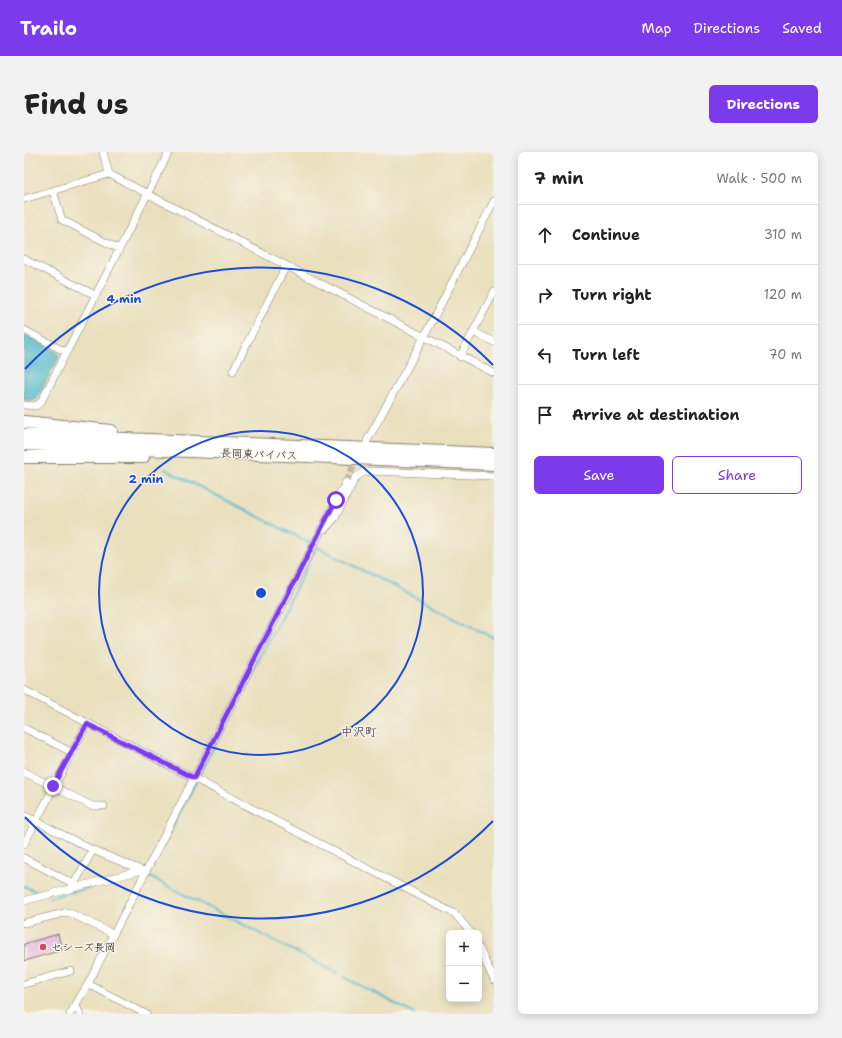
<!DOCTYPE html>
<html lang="en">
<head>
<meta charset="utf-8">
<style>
	body { margin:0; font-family:"Shantell Sans","Klee One",sans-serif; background:#f2f2f2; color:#222 }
	.controls { position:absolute; right:12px; bottom:12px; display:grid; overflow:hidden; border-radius:6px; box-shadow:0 2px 10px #0003 }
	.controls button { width:36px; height:36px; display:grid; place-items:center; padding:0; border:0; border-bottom:1px solid #e0e0e0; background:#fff; color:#222; font:20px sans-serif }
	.stop { position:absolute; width:12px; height:12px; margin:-9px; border:3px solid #7c3aed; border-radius:50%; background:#fff }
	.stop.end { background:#7c3aed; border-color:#fff; box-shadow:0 1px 4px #0008 }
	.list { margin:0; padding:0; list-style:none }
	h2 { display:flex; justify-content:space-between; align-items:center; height:52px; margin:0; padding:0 16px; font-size:17px }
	h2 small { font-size:13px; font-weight:400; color:#767676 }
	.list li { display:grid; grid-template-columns:26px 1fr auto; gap:12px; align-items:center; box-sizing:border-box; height:60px; padding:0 16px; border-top:1px solid #e0e0e0 }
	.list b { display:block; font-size:15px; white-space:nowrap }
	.list em { font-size:13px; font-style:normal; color:#767676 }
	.actions { display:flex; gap:8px; padding:12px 16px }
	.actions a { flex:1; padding:9px 0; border:1px solid #7c3aed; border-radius:6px; text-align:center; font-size:14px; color:#7c3aed }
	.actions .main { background:#7c3aed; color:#fff }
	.icon { flex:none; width:22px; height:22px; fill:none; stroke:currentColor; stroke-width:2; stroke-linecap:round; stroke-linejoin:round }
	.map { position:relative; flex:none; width:470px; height:862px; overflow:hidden; border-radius:6px }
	header { display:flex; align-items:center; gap:24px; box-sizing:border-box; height:56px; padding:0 20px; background:#7c3aed; color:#fff }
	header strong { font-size:19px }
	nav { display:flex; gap:22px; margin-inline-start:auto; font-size:14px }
	.intro { display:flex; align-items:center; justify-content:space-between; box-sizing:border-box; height:96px; padding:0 24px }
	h1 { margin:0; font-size:28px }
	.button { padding:10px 18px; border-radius:6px; background:#7c3aed; color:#fff; font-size:14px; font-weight:700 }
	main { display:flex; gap:24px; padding:0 24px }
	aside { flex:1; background:#fff; border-radius:6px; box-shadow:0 2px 10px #0003 }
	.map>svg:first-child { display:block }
</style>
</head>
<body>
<header>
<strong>Trailo</strong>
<nav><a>Map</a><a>Directions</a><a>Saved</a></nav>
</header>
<div class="intro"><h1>Find us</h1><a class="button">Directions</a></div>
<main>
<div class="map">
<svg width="470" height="862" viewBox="0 0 470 862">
	<rect width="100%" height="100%" fill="#f7f3e8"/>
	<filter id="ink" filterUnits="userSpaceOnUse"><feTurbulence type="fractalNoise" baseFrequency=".025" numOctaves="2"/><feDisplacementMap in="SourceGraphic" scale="8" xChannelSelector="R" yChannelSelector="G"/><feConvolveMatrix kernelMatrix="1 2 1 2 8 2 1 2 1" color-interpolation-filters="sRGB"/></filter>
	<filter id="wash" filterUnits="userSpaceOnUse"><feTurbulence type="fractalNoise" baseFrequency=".012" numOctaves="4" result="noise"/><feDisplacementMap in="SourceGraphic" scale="16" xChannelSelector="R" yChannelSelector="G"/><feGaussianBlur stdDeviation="0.9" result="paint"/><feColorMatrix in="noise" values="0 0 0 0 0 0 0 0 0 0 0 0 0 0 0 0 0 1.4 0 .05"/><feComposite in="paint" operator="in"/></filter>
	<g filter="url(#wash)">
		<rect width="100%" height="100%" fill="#eae0be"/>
		<path fill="#4db8c9" stroke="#346a72" d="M0,182L33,200L35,205L12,248H0Z"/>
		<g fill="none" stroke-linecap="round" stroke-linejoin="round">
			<path stroke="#4db8c9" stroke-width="2" d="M141,317L286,391
				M174,626L293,395L470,486
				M128,715L172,630
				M124,724L313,821
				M0,734L15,741
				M24,746L115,723
				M320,825L391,862"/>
		</g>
		<g id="blocks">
			<path fill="#e1a8de" d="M34,782L38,798L0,809V792Z"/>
		</g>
	</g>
	<g filter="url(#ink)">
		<use href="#blocks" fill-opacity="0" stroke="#837e6d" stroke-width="1"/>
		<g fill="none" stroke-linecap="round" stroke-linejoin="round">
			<path stroke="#c1b99e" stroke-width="7" stroke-dasharray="7 3.5" stroke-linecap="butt" d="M322,330L335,303"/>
			<g stroke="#837e6d" stroke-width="8">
				<path id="minor" d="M79,0L85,22L470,221
					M29,39L38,68L95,97
					M0,47L85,22
					M0,107L71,143
					M0,178L42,200
					M450,180L470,190
					M436,205L470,140
					M209,219L262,114
					M0,253L12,254L17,250L145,0
					M343,289L400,185L470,49
					M297,377H301L311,366L331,326L340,320L348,319L470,324
					M0,538L431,762L447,781
					M0,576L47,600
					M0,620L68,654H80
					M0,663L69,698L117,718
					M0,692L63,572
					M0,706L50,732L51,736
					M50,732L69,698
					M0,749L118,718
					M0,771L44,760L89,782
					M455,796L470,828
					M0,832L47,819
					M64,832L122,862
					M52,854L56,862
					M46,862L64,832L322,330"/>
			</g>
			<g stroke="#837e6d" stroke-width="14">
				<path id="trunk" d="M0,270L87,279
					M0,283L470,302
					M0,292L470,312
					M0,305H119"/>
			</g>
			<use href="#minor" stroke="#fff" stroke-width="7"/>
			<use href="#trunk" stroke="#fff" stroke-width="12"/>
		</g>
	</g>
	<g fill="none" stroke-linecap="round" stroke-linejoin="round" filter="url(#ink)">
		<path stroke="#7c3aed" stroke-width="5" d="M29,634L63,572L170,626L312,348"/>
	</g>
	<g fill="none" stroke="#1d4ed8" stroke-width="2">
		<circle cx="237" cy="441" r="162"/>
		<path d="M469 669A325 325 0 0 1 1 665M1 217A325 325 0 0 1 469 213"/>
	</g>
	<circle fill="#d1495b" stroke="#f7f3e8" stroke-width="1.5" cx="19" cy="795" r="4"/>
	<g text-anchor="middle" stroke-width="3" stroke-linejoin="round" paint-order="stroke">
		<g font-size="11" fill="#1c1c1c" stroke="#f7f3e8">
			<text transform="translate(235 302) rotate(2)" y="4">長岡東バイパス</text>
		</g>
		<g font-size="11" fill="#1c1c1c" stroke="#f7f3e8" text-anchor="start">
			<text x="27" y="799">セシーズ長岡</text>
		</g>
		<g font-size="12" font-weight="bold" fill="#614d60" stroke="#f7f3e8">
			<text x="335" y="584">中沢町</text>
		</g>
	</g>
	<circle cx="237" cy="441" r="6" fill="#1d4ed8" stroke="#f7f3e8" stroke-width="2"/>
	<g font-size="12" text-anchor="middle" font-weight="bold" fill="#1d4ed8" stroke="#f7f3e8" stroke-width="3" stroke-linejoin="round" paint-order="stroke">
		<text x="100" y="151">4 min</text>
		<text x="122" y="331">2 min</text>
	</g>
</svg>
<div class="controls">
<button>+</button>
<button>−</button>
</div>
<div class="stop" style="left:312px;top:348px"></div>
<div class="stop end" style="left:29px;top:634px"></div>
</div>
<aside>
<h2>7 min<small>Walk · 500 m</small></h2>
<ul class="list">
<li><svg class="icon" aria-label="ahead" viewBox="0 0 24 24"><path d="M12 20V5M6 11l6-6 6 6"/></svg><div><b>Continue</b></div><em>310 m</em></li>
<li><svg class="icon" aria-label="right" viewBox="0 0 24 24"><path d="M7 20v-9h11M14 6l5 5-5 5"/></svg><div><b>Turn right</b></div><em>120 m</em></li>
<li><svg class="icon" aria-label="left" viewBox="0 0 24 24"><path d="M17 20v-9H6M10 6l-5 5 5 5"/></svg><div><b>Turn left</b></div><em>70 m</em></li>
<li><svg class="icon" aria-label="arrive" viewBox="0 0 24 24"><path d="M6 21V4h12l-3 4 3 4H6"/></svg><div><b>Arrive at destination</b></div></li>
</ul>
<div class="actions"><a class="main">Save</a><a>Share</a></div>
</aside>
</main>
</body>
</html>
